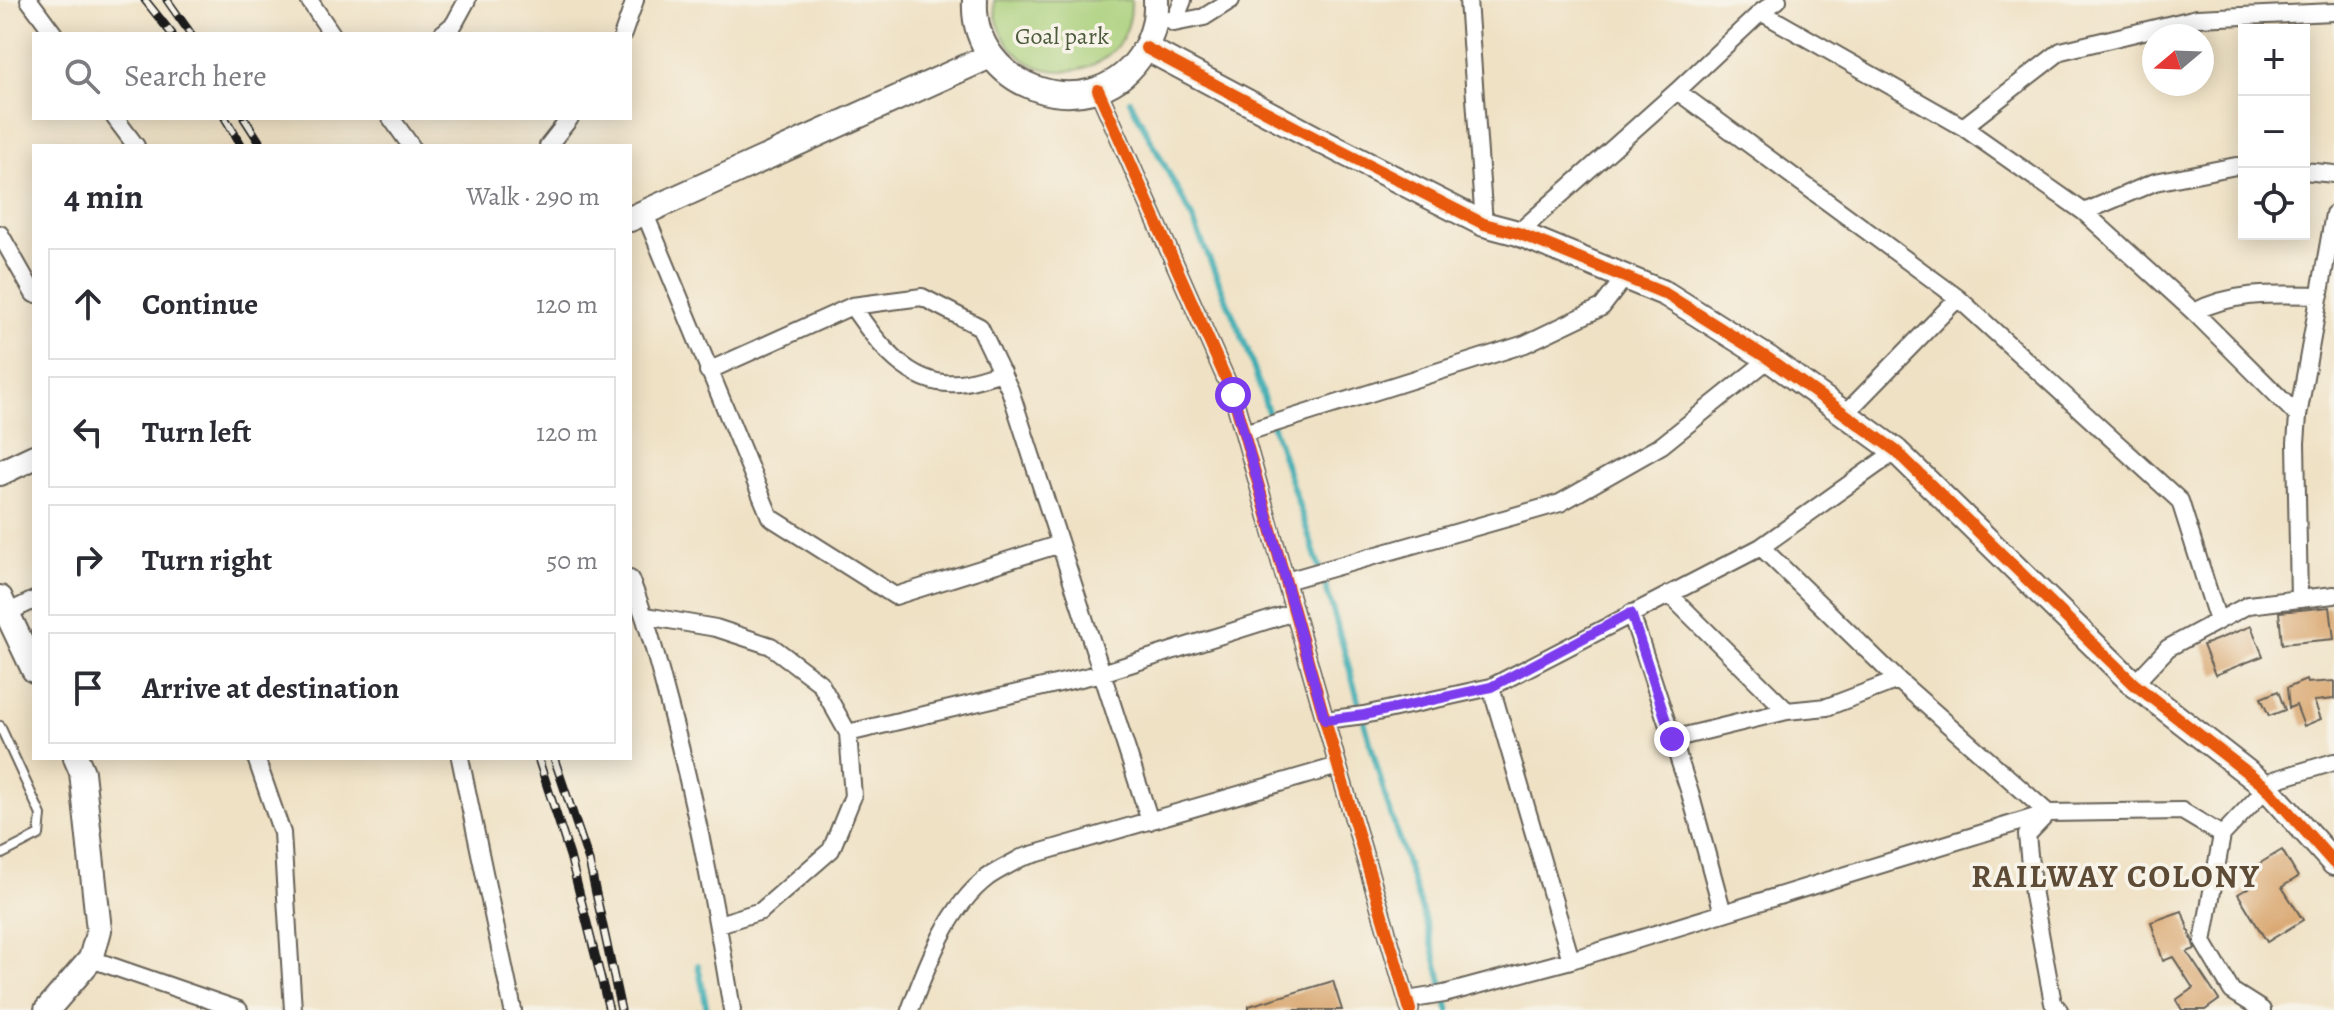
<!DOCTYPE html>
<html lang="en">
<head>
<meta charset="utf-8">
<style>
	body { margin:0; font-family:Alegreya,serif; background:#f2f2f3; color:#2b2b33 }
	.controls { position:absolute; right:24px; top:24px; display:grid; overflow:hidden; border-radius:0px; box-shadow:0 4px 20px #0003 }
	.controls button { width:72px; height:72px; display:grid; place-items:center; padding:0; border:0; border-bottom:2px solid #e1e1e2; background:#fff; color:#2b2b33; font:40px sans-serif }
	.compass { position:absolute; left:2142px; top:24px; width:72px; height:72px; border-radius:50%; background:#fff; box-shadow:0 4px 20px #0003; rotate:251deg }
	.stop { position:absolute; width:24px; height:24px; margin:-18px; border:6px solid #7c3aed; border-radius:50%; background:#fff }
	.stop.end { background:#7c3aed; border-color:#fff; box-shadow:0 2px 8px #0008 }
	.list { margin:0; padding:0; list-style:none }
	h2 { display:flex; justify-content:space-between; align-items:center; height:104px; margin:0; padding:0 32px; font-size:34px }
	h2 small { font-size:26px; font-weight:400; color:#7c7c81 }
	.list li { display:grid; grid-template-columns:52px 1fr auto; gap:24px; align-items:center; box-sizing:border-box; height:112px; margin:0 16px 16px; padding:0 16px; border:2px solid #e1e1e2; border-radius:0px }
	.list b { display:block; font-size:30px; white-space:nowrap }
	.list em { font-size:26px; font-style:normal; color:#7c7c81 }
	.icon { flex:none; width:44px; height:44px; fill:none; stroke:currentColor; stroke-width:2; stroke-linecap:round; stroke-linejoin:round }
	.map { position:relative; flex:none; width:2334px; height:1010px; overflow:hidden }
	.search { position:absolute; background:#fff; box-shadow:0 4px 20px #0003; left:32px; top:32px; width:600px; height:88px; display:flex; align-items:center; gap:20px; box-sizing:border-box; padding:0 28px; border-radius:0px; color:#7c7c81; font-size:30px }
	.panel { position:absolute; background:#fff; box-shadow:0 4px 20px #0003; left:32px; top:144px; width:600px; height:616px; border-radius:0px }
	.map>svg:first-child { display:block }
</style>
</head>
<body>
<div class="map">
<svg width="2334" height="1010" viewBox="0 0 2334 1010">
	<rect width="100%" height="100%" fill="#f7f3e8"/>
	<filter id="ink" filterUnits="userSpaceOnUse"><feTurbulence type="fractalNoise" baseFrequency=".0125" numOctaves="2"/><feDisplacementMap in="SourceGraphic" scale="16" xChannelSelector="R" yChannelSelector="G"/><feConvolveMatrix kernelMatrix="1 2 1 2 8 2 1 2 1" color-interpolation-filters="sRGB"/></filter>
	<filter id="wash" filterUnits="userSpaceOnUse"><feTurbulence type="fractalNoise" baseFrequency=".006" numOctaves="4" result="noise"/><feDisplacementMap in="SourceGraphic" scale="32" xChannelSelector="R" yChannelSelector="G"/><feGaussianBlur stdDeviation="1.8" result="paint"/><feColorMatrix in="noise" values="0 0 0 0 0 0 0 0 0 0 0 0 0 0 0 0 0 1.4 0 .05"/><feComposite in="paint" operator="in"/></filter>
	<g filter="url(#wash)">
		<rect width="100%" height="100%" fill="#efe1c4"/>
		<path fill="#a9cf79" stroke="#62764a" stroke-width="2" d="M994,0H1131C1134,90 999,99 994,0Z"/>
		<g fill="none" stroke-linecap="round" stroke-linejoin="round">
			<path stroke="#39abb1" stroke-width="6" d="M1130,101L1190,213L1248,351L1330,600L1387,802L1429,933L1449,1010
				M698,965L707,1010"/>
		</g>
		<g id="blocks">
			<path fill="#d7a167" d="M2330,607L2334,639L2282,644L2279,612Z
				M2251,626L2263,656L2215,675L2203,645Z
				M2306,680L2307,683L2334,681V699L2314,701L2321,719L2304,726L2296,705L2289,708L2287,688Z
				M2278,691L2285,710L2269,716L2261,698Z
				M2282,850L2298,877L2282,887L2303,920L2267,942L2238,894L2255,884L2247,871Z
				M2182,911L2195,949L2187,952L2219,1000L2205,1010H2182L2176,1000L2193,988L2173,957L2163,961L2151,922Z
				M1333,981L1342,1010H1249V1006Z"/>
		</g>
	</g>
	<g filter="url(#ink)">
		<use href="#blocks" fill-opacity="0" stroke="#666157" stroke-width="2"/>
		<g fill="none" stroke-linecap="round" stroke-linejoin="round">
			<g stroke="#666157" stroke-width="12">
				<path id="lane" d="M0,726L41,815L39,835L0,855"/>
			</g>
			<g stroke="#666157" stroke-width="20">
				<path id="street" d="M29,0L54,34
					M309,0L332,34
					M1468,0L1484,224
					M1778,0L1761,12L1963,127L2084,212L2194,312L2298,416
					M1170,20L1174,23L1183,0
					M1174,23L1204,17L1231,0
					M442,34L454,24L467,0
					M623,34L635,0
					M1098,90L1233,395L1338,766L1410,1010
					M1677,91L1958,298L2180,501L2218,621
					M115,118L136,146
					M391,118L411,146
					M1963,127L2061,51L2197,18L2334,12
					M548,146L570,118
					M2304,171L2334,174
					M2084,212L2155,182L2236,166L2244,167
					M645,214L770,517L895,596L1060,544
					M1518,233L1677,91L1761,12
					M0,234L34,294
					M852,306C877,342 909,388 959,383C973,382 988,376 1002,372
					M2194,312C2234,291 2276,294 2320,295
					M708,371L852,306L922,297L980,327L1010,390L1150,821
					M1846,413L1958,298
					M1244,433L1525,344L1602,307L1625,277
					M1761,547L1898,680L2048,813L2027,835L2033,895L2053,1003L2059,1010
					M630,579C648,621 658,664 670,708C697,808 716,909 732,1010
					M1286,581L1560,503L1662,445L1769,359
					M1669,594L1787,711L1827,707L1898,680
					M2299,599L2296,443L2298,416L2334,214
					M7,613L34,600
					M1631,613L1690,793L1723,913
					M646,616L716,628L771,646L820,683L848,733L853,796L831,850L761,911L719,924
					M2134,684L2168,648L2248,605L2334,595
					M1491,687L1571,960
					M1325,720L1364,715L1491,687L1761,547L1896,451
					M848,733L1102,673L1294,612
					M1672,739L1787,711
					M256,758L282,833L293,1010
					M460,758L513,1010
					M91,959L239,1010
					M1407,1000L1444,994L1571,960L2048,813L2182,811L2222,835
					M910,1010C927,965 948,907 988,877C998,870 1011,864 1021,858L1338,766
					M2262,1010L2232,991L2203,942L2222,835L2274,780L2334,762"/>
			</g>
			<g stroke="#666157" stroke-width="28">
				<path id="secondary" d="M975,0C970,88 1089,129 1139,58C1151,41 1157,21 1156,0
					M1146,48L1319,140L1484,224L1518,233L1666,294L1769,359L1896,451L2134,684L2266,787L2334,863
					M630,219L990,56
					M0,473L34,457
					M0,598L34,670
					M47,1010L91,959L99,930L82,772L76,758"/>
			</g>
			<use href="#lane" stroke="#fff" stroke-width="8"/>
			<use href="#street" stroke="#fff" stroke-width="16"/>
			<use href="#secondary" stroke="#fff" stroke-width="24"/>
			<g stroke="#1c1c1c" stroke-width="9">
				<path id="rail" d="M145,0L172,34
					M167,0L191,34
					M225,118L242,146
					M244,118L262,146
					M538,758L570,856L609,1010
					M554,758L589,861L621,1010"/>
			</g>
			<use href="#rail" stroke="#f7f3e8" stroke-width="6" stroke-dasharray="18" stroke-linecap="butt"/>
			<g stroke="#f7f3e8" stroke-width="17">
				<path id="cycleway" d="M1146,48L1319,140L1484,224L1518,233L1666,294L1769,359L1896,451L2134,684L2266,787L2334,863
					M1098,90L1233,395L1338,766L1410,1010"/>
			</g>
			<use href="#cycleway" stroke="#e8590c" stroke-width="12"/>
		</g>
	</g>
	<g fill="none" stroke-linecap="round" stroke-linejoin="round" filter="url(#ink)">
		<path stroke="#7c3aed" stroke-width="10" d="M1233,395L1325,720L1364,715L1491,687L1631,613L1672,739"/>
	</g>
	<g text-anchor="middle" stroke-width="7" stroke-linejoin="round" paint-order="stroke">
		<g font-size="24" fill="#4d5b3d" stroke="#f7f3e8">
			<text x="1062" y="44">Goal park</text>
		</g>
		<g font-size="32" font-weight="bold" letter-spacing="2" fill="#5d4b36" stroke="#f7f3e8">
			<text x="2116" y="887">RAILWAY COLONY</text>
		</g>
	</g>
</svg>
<div class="controls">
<button>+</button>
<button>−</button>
<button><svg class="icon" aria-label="locate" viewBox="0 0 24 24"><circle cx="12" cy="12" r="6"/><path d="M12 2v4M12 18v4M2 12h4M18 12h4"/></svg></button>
</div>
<svg class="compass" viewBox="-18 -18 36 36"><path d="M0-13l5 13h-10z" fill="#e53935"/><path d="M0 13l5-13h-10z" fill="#7c7c81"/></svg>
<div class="stop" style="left:1233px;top:395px"></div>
<div class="stop end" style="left:1672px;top:739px"></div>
<div class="search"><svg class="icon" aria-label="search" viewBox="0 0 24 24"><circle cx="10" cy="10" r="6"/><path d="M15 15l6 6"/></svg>Search here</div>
<section class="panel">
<h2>4 min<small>Walk · 290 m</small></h2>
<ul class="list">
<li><svg class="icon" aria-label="ahead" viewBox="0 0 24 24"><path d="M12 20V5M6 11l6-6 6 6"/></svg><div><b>Continue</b></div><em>120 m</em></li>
<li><svg class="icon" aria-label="left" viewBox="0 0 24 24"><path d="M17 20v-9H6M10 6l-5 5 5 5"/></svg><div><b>Turn left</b></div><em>120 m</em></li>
<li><svg class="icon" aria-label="right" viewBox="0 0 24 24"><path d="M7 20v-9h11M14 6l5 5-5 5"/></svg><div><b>Turn right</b></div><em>50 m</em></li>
<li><svg class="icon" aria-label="arrive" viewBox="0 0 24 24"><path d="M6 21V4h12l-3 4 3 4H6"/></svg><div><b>Arrive at destination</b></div></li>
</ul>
</section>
</div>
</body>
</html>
